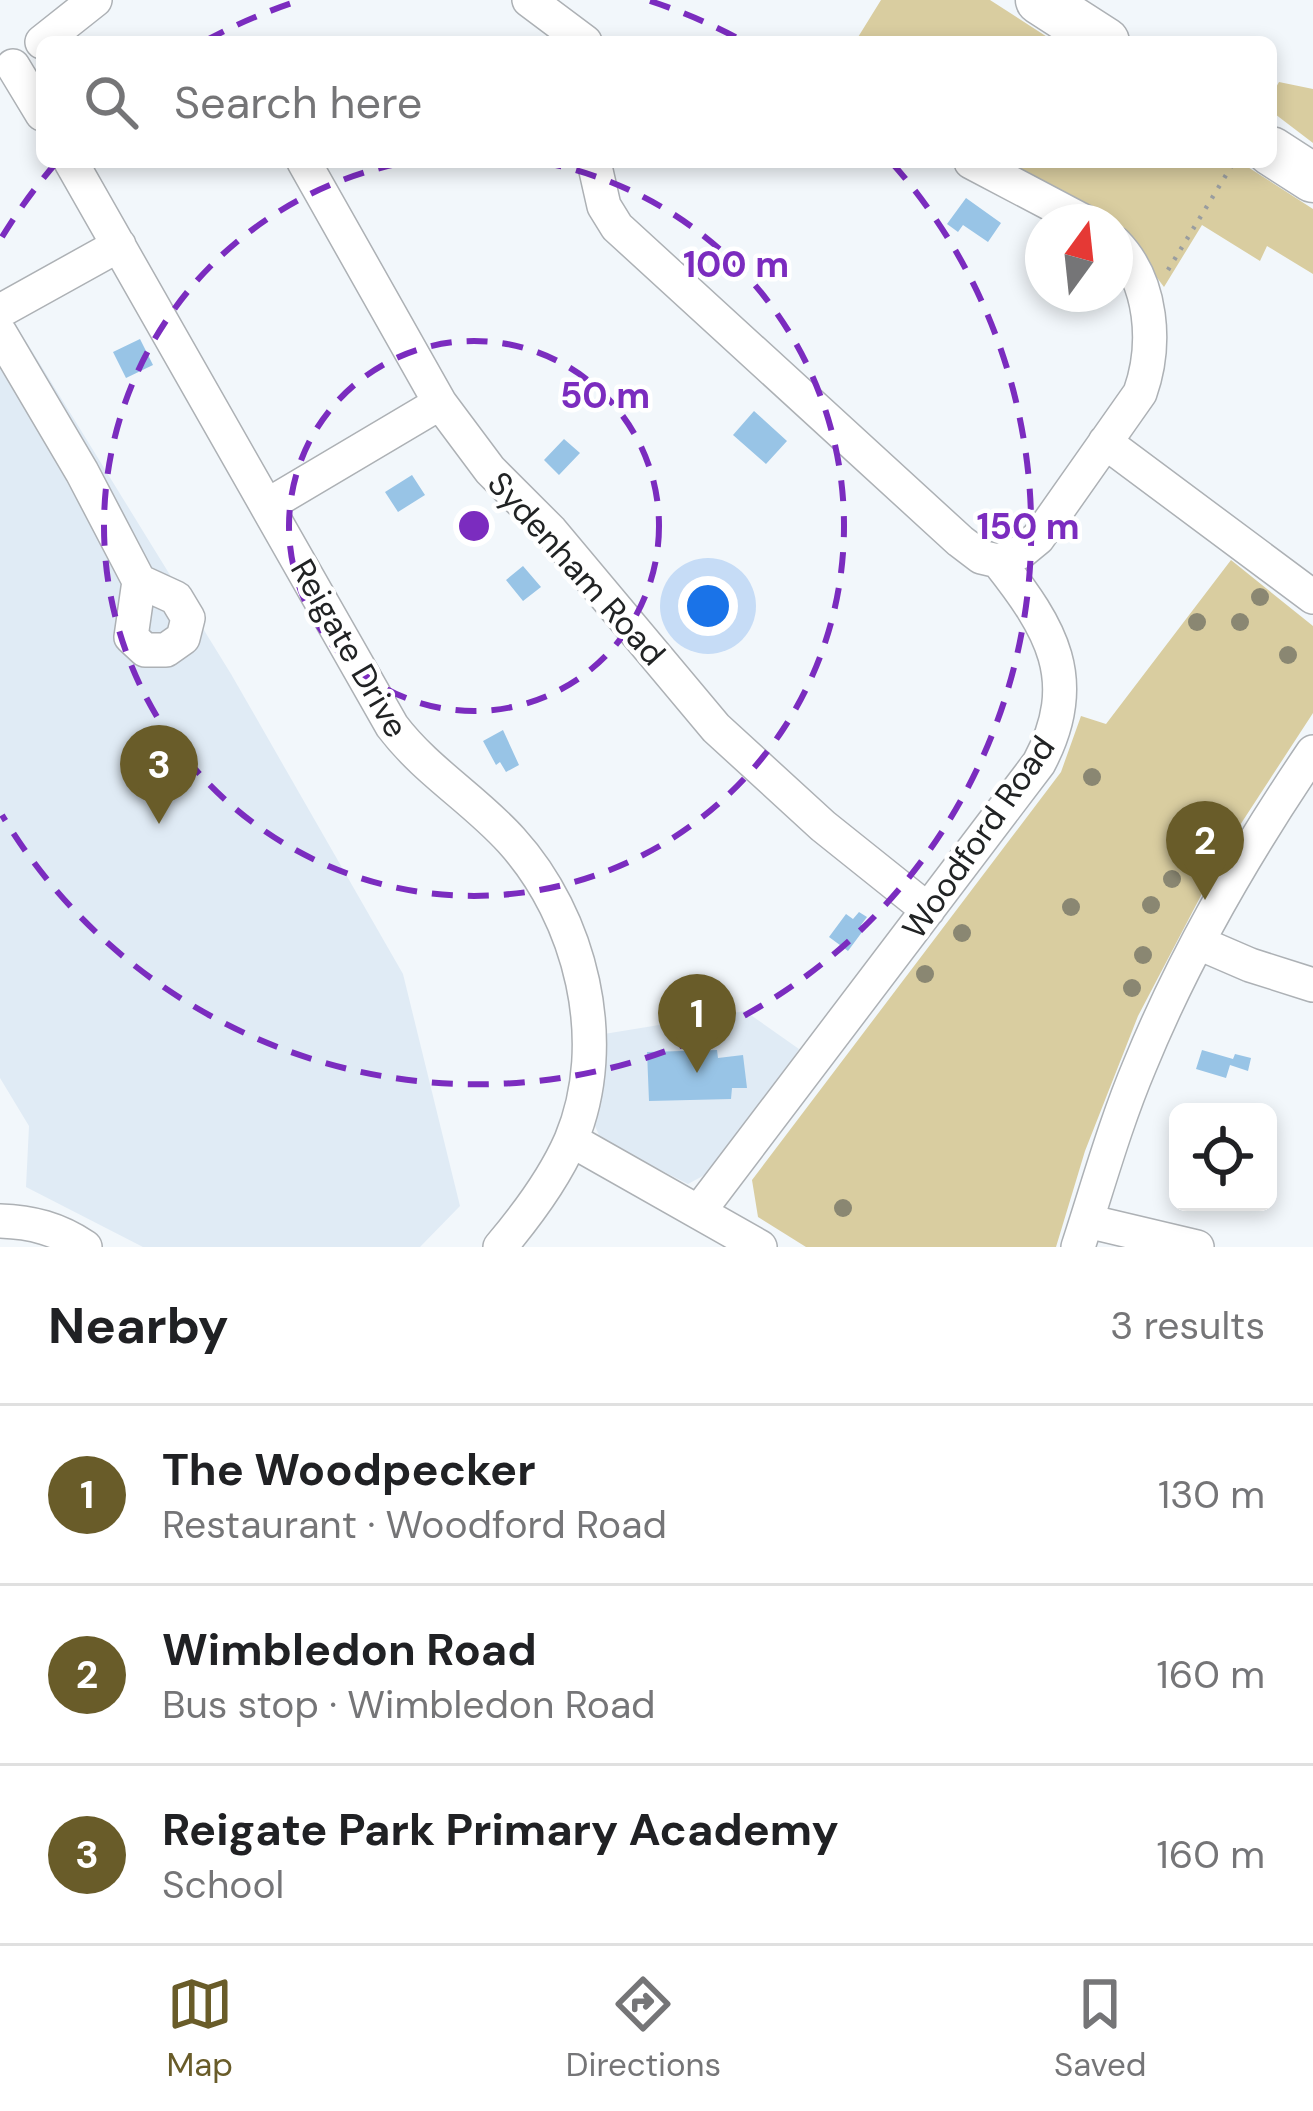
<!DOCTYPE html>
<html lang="en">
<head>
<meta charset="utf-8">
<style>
	body { margin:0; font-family:"DM Sans",sans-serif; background:#f2f2f2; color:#202124 }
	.controls { position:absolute; right:36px; bottom:36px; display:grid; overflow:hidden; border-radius:18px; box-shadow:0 6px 18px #0003 }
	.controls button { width:108px; height:108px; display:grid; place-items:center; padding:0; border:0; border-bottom:3px solid #e0e0e0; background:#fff; color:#202124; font:60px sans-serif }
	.compass { position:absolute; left:1025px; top:204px; width:108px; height:108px; border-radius:50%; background:#fff; box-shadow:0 6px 18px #0003; rotate:15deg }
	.you { position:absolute; left:708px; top:606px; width:42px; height:42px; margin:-30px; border:9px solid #fff; border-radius:50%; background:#1a73e8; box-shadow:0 0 0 18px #1a73e833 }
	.badge { display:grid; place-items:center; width:78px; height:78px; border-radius:50%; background:#695c29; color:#fff; font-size:39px; font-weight:700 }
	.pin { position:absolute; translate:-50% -99px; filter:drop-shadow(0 3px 6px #0008) }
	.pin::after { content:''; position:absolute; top:63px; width:42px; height:36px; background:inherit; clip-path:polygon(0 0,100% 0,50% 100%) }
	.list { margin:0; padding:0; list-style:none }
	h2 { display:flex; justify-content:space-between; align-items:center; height:156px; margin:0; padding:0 48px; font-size:51px }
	h2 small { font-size:39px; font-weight:400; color:#757577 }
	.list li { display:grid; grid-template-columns:78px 1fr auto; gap:36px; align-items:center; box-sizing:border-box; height:180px; padding:0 48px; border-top:3px solid #e0e0e0 }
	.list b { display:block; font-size:45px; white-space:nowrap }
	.list p { margin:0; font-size:39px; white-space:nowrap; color:#757577 }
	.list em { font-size:39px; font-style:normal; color:#757577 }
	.icon { flex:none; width:66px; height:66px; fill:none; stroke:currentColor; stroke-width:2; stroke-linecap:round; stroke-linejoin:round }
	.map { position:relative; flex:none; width:1313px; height:1247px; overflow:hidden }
	.search { position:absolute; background:#fff; box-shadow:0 6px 18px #0003; left:36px; right:36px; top:36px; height:132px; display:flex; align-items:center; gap:30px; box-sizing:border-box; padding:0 42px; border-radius:18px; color:#757577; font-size:45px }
	.sheet { height:696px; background:#fff }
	nav { display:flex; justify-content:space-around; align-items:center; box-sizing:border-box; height:168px; border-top:3px solid #e0e0e0; background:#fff; font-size:33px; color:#757577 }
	nav a { display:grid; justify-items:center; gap:6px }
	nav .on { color:#695c29 }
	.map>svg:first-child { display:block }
</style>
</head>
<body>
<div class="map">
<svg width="1313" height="1247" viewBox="0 0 1313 1247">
	<rect width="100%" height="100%" fill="#f2f7fb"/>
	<path fill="#e0ebf5" d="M0,299L231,674L403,974L460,1206L420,1247H143L26,1187L29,1126L0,1078Z
		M745,1011L799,1049L723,1165L688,1184L601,1140L590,1114L604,1034Z"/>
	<path fill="#d9cda0" d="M881,0H990L1055,42H855Z
		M1279,82L1313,89V143L1271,111V96Z
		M997,162H1240L1313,209V274L1267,246L1260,261L1202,225L1164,287L1115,222Z
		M1231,560L1313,626V713L1229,842L1138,1016L1085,1151L1056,1247H806L758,1217L752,1180L1061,772L1081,716L1106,724Z"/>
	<path fill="#98c4e6" d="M966,198L1001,223L988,242L963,225L958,232L947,224Z
		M140,339L153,365L126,378L113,352Z
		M754,411L787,441L766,464L733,435Z
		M564,439L580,453L559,475L544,460Z
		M412,475L425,495L398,512L385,492Z
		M523,566L541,587L523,601L506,580Z
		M503,730L519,765L506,772L500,762L496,765L483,741Z
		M859,912L867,917L861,925L865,928L848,951L829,937L846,914L853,919Z
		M717,1050L718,1058L743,1055L747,1088H732L731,1099L649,1101L647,1052Z
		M1202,1050L1233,1059L1235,1054L1251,1058L1248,1071L1230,1065L1226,1078L1196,1069Z"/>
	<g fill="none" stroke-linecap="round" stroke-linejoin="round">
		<g stroke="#adb1b5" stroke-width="36">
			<path id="minor" d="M529,0L585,42
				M42,42L95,0
				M13,66L42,114
				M71,162L392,726C426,771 474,799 511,840C581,917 612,1042 571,1140C554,1179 527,1215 500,1247
				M304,162L440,403L490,470L551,531L716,728L823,826L928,910
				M594,162L604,206L617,227L960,541L981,557L998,561C1051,628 1083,680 1039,763L700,1210
				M971,162L1085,222
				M0,311L119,245
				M0,333L82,472L139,581L131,637L145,650H166L183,638L188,618L176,598L139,581
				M1105,442L1313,597
				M268,505L440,403
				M998,561L1021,552L1038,538L1140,393C1157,345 1153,282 1115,243
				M1199,943L1250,965L1313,985
				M571,1140L760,1247
				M0,1221C32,1222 58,1229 85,1247
				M1087,1221L1197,1247
				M1078,1247C1098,1186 1115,1124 1140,1065C1185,955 1247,849 1313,752"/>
		</g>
		<g stroke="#adb1b5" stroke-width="51">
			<path id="highway" d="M1040,0L1105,42
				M1271,151L1313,178"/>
		</g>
		<path stroke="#999d9f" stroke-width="4.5" stroke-dasharray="3 9" stroke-linecap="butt" d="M1168,270L1234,162"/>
		<use href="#minor" stroke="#fff" stroke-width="33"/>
		<use href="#highway" stroke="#fff" stroke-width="48"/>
	</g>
	<g fill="#8a8772">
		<circle cx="1260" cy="597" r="9"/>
		<circle cx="1197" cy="622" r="9"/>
		<circle cx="1240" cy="622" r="9"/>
		<circle cx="1288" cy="655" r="9"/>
		<circle cx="1092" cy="777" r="9"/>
		<circle cx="1210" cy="832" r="9"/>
		<circle cx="1172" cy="879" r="9"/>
		<circle cx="1151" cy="905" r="9"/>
		<circle cx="1071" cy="907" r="9"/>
		<circle cx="962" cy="933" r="9"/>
		<circle cx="1143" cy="955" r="9"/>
		<circle cx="925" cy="974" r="9"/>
		<circle cx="1132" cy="988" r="9"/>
		<circle cx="843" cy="1208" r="9"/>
	</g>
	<g fill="none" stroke="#7b2cbf" stroke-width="6" stroke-dasharray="21 15">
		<circle cx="474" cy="526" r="185"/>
		<path d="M541 162A370 370 0 1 1 407 162"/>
		<path d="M2 237A554 554 0 0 1 56 163M205 41A554 554 0 0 1 298 1M650 1A554 554 0 0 1 743 41M892 163A554 554 0 1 1 2 815"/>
	</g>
	<g text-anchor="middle" stroke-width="9" stroke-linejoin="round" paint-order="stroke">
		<g font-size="33" fill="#212324" stroke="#fff">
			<text transform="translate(577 568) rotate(48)" y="12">Sydenham Road</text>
			<text transform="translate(350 648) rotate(60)" y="12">Reigate Drive</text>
			<text transform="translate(978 837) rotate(-55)" y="12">Woodford Road</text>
		</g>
	</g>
	<circle cx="474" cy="526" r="18" fill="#7b2cbf" stroke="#fff" stroke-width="6"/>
	<g font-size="36" text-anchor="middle" font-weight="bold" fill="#7b2cbf" stroke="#fff" stroke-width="9" stroke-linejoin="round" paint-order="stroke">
		<text x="736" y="277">100 m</text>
		<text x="605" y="408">50 m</text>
		<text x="1028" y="539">150 m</text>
	</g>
</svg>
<div class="controls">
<button><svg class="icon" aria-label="locate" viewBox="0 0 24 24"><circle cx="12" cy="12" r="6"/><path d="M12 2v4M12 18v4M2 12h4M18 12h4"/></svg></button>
</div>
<svg class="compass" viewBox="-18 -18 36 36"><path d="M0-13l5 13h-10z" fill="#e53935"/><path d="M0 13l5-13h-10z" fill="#757577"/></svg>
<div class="you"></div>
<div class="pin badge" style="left:697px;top:1073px">1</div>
<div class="pin badge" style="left:1205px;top:900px">2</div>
<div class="pin badge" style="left:159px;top:824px">3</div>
<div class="search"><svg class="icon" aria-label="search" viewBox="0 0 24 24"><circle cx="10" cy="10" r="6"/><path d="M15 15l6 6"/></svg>Search here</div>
</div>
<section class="sheet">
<h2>Nearby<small>3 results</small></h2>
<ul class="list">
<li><span class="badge">1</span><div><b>The Woodpecker</b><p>Restaurant · Woodford Road</p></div><em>130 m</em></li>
<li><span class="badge">2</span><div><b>Wimbledon Road</b><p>Bus stop · Wimbledon Road</p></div><em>160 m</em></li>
<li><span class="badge">3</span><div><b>Reigate Park Primary Academy</b><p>School</p></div><em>160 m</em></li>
</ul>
</section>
<nav>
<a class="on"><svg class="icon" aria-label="map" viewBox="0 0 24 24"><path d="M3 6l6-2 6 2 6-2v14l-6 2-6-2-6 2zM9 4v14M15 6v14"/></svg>Map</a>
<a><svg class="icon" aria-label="directions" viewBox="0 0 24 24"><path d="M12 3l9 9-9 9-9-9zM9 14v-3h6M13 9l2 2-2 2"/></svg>Directions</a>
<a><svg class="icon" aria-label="saved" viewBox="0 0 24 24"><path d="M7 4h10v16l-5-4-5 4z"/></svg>Saved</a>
</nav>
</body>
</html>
